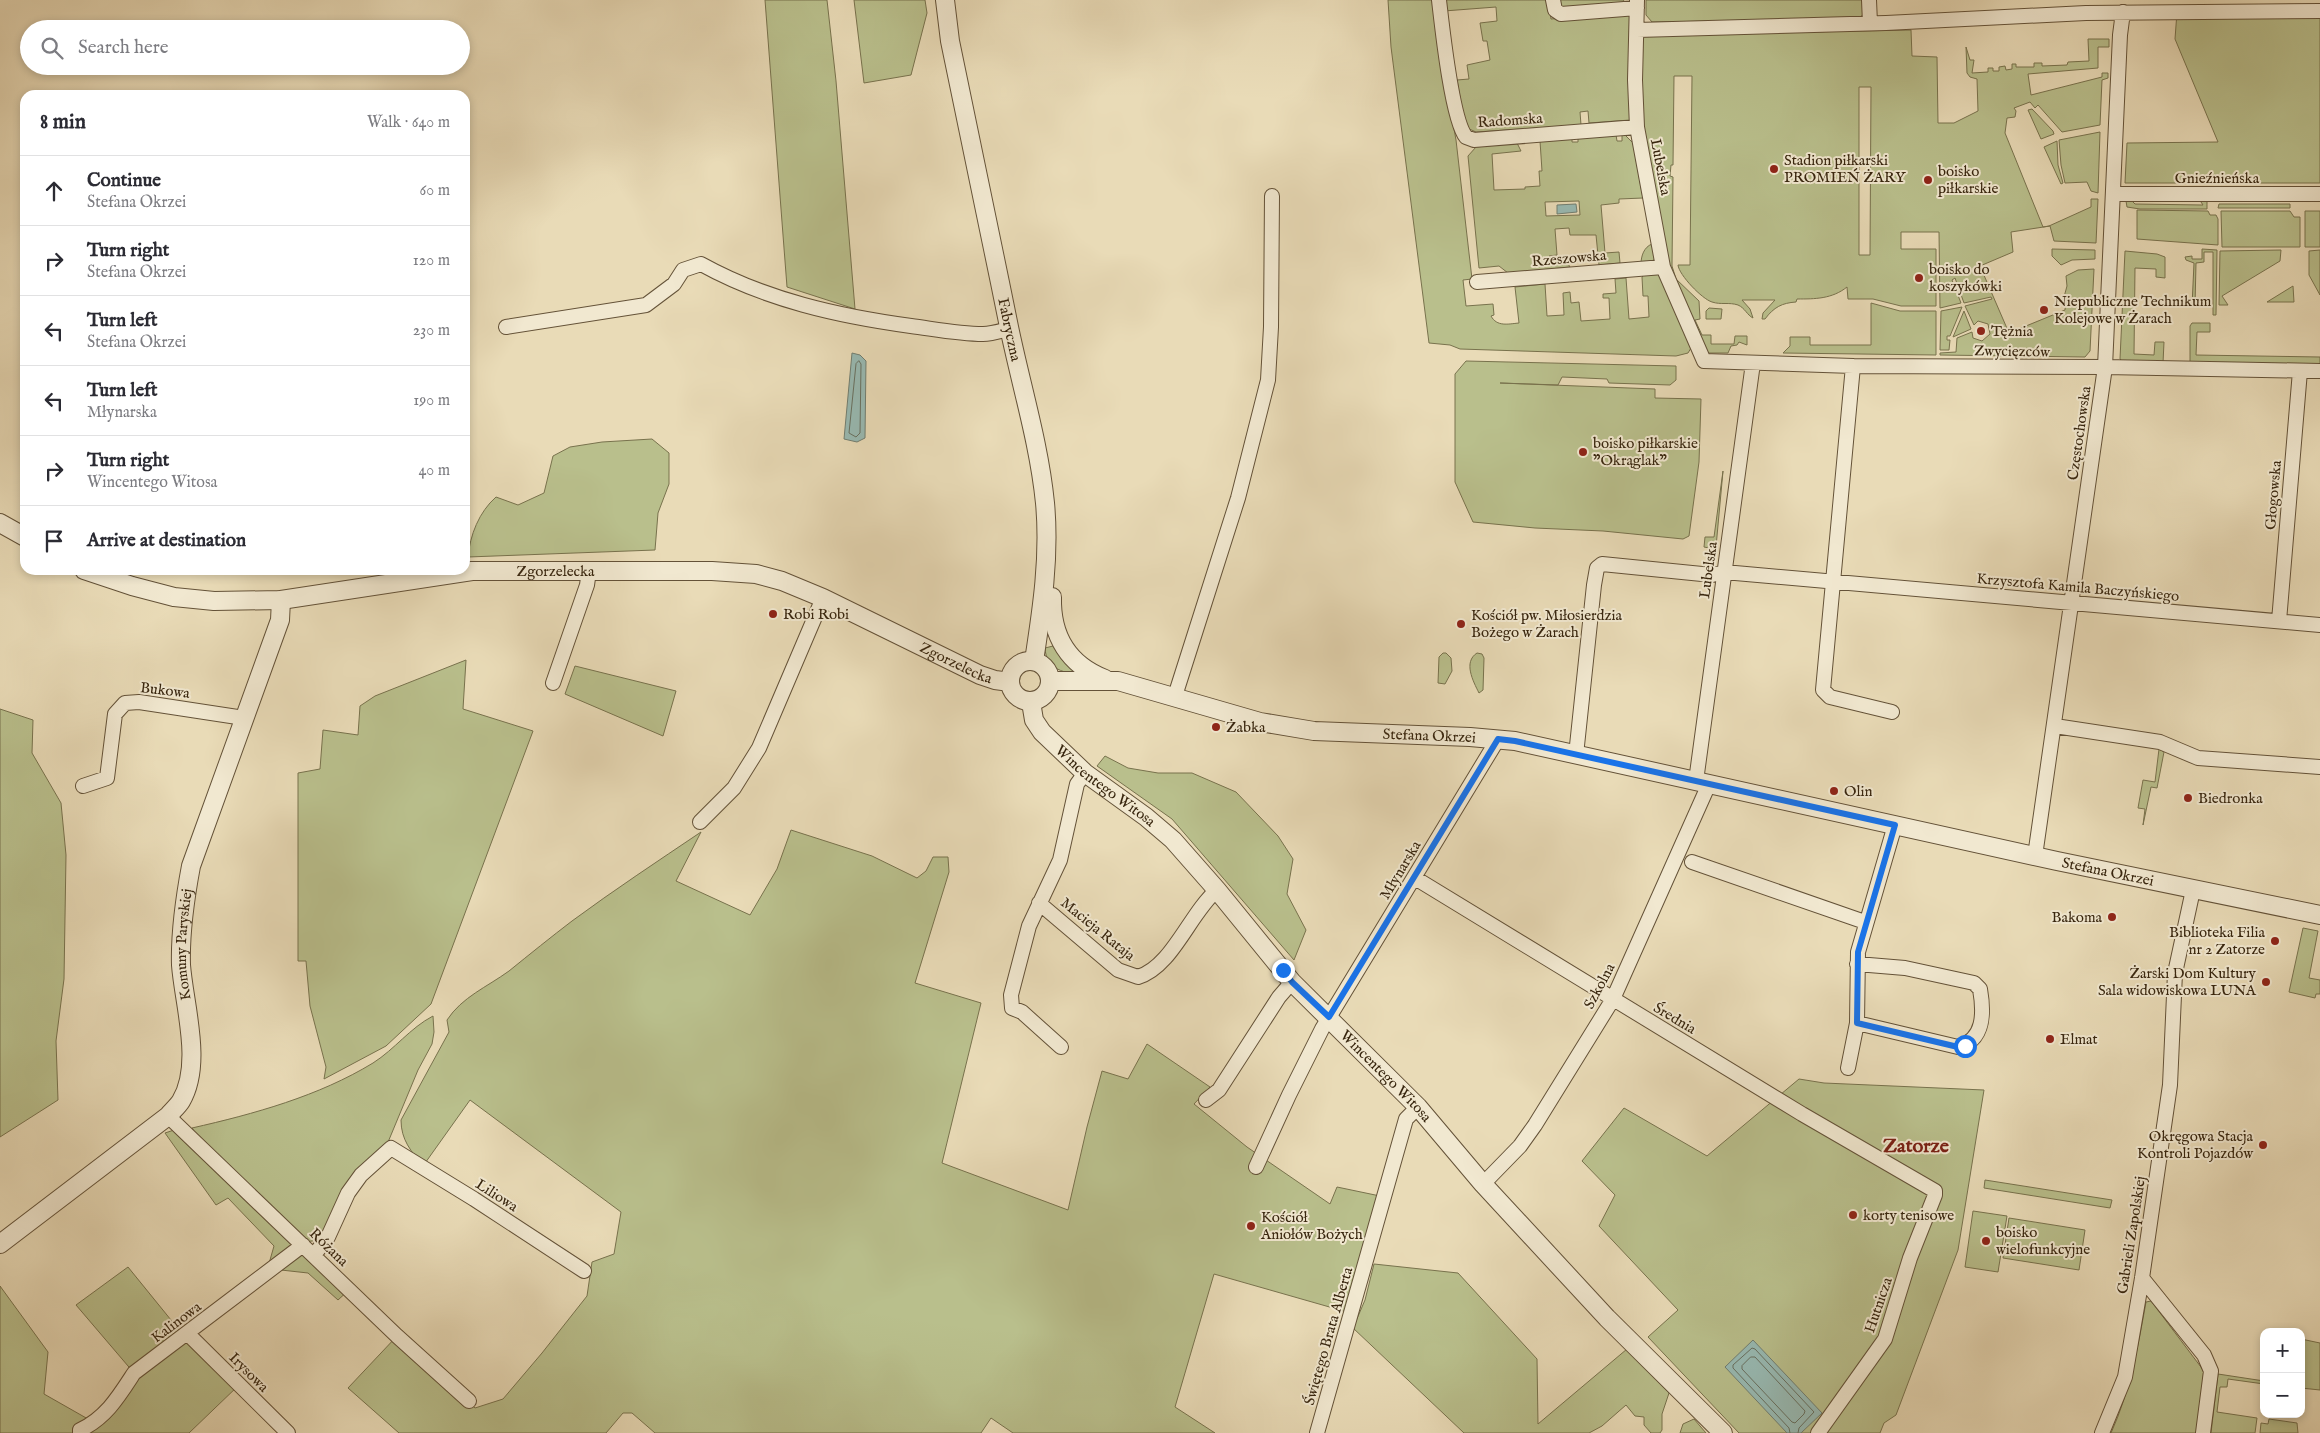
<!DOCTYPE html>
<html lang="en">
<head>
<meta charset="utf-8">
<style>
	body { margin:0; font-family:"IM FELL English",serif; background:#f2f2f3; color:#2b2b33 }
	.controls { position:absolute; right:15px; bottom:15px; display:grid; overflow:hidden; border-radius:10px; box-shadow:0 2px 8px #0003 }
	.controls button { width:45px; height:45px; display:grid; place-items:center; padding:0; border:0; border-bottom:1px solid #e1e1e2; background:#fff; color:#2b2b33; font:25px sans-serif }
	.stop { position:absolute; width:15px; height:15px; margin:-11px; border:4px solid #1a73e8; border-radius:50%; background:#fff }
	.stop.end { background:#1a73e8; border-color:#fff; box-shadow:0 1px 5px #0008 }
	.list { margin:0; padding:0; list-style:none }
	h2 { display:flex; justify-content:space-between; align-items:center; height:65px; margin:0; padding:0 20px; font-size:21px }
	h2 small { font-size:16px; font-weight:400; color:#7c7c81 }
	.list li { display:grid; grid-template-columns:32px 1fr auto; gap:15px; align-items:center; box-sizing:border-box; height:70px; padding:0 20px; border-top:1px solid #e1e1e2 }
	.list b { display:block; font-size:19px; white-space:nowrap }
	.list p { margin:0; font-size:16px; white-space:nowrap; color:#7c7c81 }
	.list em { font-size:16px; font-style:normal; color:#7c7c81 }
	.icon { flex:none; width:28px; height:28px; fill:none; stroke:currentColor; stroke-width:2; stroke-linecap:round; stroke-linejoin:round }
	.map { position:relative; flex:none; width:2320px; height:1433px; overflow:hidden }
	.search { position:absolute; background:#fff; box-shadow:0 2px 8px #0003; left:20px; top:20px; width:450px; height:55px; display:flex; align-items:center; gap:12px; box-sizing:border-box; padding:0 18px; border-radius:28px; color:#7c7c81; font-size:19px }
	.panel { position:absolute; background:#fff; box-shadow:0 2px 8px #0003; left:20px; top:90px; width:450px; height:485px; border-radius:15px }
	.map>svg:first-child { display:block }
</style>
</head>
<body>
<div class="map">
<svg width="2320" height="1433" viewBox="0 0 2320 1433">
	<rect width="100%" height="100%" fill="#e9dbb7"/>
	<filter id="stains"><feTurbulence type="fractalNoise" baseFrequency=".004" numOctaves="4"/><feColorMatrix values="0 0 0 0 .2 0 0 0 0 .09 0 0 0 0 .02 0 0 0 .5 -.17"/></filter>
	<radialGradient id="worn" r=".72"><stop offset=".6" stop-color="#630" stop-opacity="0"/><stop offset="1" stop-color="#630" stop-opacity=".3"/></radialGradient>
	<path fill="#b9bf8c" stroke="#78724d" fill-rule="evenodd" d="M765,0H827L836,81L855,309L787,287Z
		M854,0H925L927,13L911,75L864,83Z
		M1388,0H1435L1438,39L1456,140L1472,279L1463,280L1466,306L1493,304L1494,315L1491,316C1497,327 1508,324 1519,323L1515,287L1545,284L1547,316L1564,315L1563,293L1570,292L1571,303L1579,302L1581,321L1610,319L1609,298H1603V294L1616,293L1615,279L1626,278L1629,319L1649,317L1648,296H1643L1642,277L1648,271L1660,273L1691,348L1688,353L1676,356L1460,349L1450,345L1429,343L1391,47Z
		M1443,0H1549L1551,19L1632,12L1630,120L1589,123L1588,111L1580,112L1581,125L1476,132L1465,127L1457,80L1469,79L1467,65L1490,60L1487,41H1483L1480,23L1497,21L1496,7L1444,11Z
		M1557,0H1624L1622,3L1564,11Z
		M1646,0H1865L1864,14L1857,19L1652,22L1646,15Z
		M2320,11V183H2125L2127,143L2218,142L2175,39L2177,12Z
		M1911,30L1912,56L1937,57L1938,123H1954L1978,111L1977,79L1970,77L1967,73L1966,47L1970,60H1974L1972,73L1988,72V68H1993V71H1999V67L2005,66L2006,70L2012,69V64H2016V67H2034V63H2042V66L2067,65L2068,62L2089,61L2088,39H2109V47H2098V68L2028,74L2031,95L2102,77V73H2108V78L2102,80L2100,125L2062,132L2038,105L2035,108L2030,102L2014,108L2016,111L2015,117L2007,118L2005,133L2043,227L2049,226L2091,207V199H2098L2096,243L2054,241L2050,226L2011,232L2013,252L1980,266L2009,333L2065,310L2066,299L2064,297L2067,286L2066,276L2078,270L2094,269L2090,351L2085,357L1940,355V353L1956,352L1957,338L1972,332L1973,338L1982,341L1990,334L1988,324L1978,321L1974,325L1965,306L1992,299L1991,297L1964,303L1955,278L1952,280L1961,303L1940,308L1939,232H1901V249H1936V306H1901L1873,299H1848L1847,287C1832,299 1815,299 1797,299L1796,302C1782,303 1774,307 1765,319H1762L1763,313L1775,300H1742L1750,309L1753,318C1747,315 1745,308 1738,305C1729,302 1721,305 1712,302C1702,299 1679,275 1678,265H1690L1692,76H1674L1673,165H1671L1670,176L1673,177L1672,266L1676,279L1699,301L1700,319L1695,320L1702,335H1711V344H1734L1735,336H1747V345L1739,342L1737,345L1731,346L1728,353H1706L1667,265L1639,109L1643,35ZM1859,87H1871L1870,255H1859Z
		M2032,109L2053,131L2054,134L2041,139L2028,110Z
		M2100,132L2098,193L2091,191L2087,182L2065,183L2061,165L2059,140Z
		M1624,134L1633,143L1643,198L1619,199V203L1601,205L1605,253L1619,252L1620,263L1599,265L1596,235H1570L1569,228L1555,229L1557,255L1549,256L1550,259H1565L1570,267L1508,273L1499,266L1479,268L1468,156L1476,147L1517,143L1521,151L1492,154L1494,190L1525,189V187L1540,186L1539,171H1542L1540,141L1572,137V142H1578V137L1616,135L1617,141H1622V135ZM1579,201L1580,215L1546,216L1545,202Z
		M2057,141L2058,165L2063,183L2061,184L2044,147Z
		M2130,199L2135,204L2203,205L2199,199H2207V209H2140L2127,207L2126,201Z
		M2219,204H2290V208H2218Z
		M2137,210L2208,211L2210,215H2216L2218,219V245L2137,239Z
		M2221,211H2290L2294,217H2300V247H2222Z
		M2305,211H2320V247H2305Z
		M1652,244L1656,256L1654,260L1641,264C1641,256 1644,247 1652,244Z
		M2052,249L2095,250V259L2072,260L2061,265L2052,256Z
		M2202,249L2217,250L2216,315H2213V252H2204V262L2196,263L2195,306H2192L2194,263L2186,260L2185,257L2192,256V259H2202Z
		M2281,250L2280,261L2222,296L2228,305H2219L2220,251Z
		M2320,250V295L2309,275V251Z
		M2125,251L2157,254L2165,257V278L2156,277V269L2135,268L2134,354L2154,355L2155,342H2164L2163,363L2123,362L2120,359Z
		M2293,286L2294,302H2267Z
		M1871,303L1900,311H1936V355L1783,353L1790,346V337H1810V345H1871Z
		M1962,307L1950,336H1947V340H1950L1949,350H1940L1941,311Z
		M1709,308L1722,309L1721,319H1706V311Z
		M1964,311L1971,329L1953,337Z
		M2192,323H2210V332H2197L2196,355L2320,357V365L2190,363V326Z
		M1466,361L1676,366V380L1670,385L1609,383L1607,379L1562,377L1558,385L1500,383L1655,389V398L1701,399L1699,462L1689,536L1683,539L1603,531L1535,528L1473,522L1455,482V374Z
		M652,439L669,453V484L658,513L655,550L468,557C470,535 479,512 496,497L518,505L544,493L553,456L570,447L602,442Z
		M1723,471L1716,547L1714,549L1704,547L1705,537H1714Z
		M1057,645L1084,673C1065,675 1046,669 1045,648Z
		M1443,653H1446L1451,658L1452,671L1445,684L1438,683L1439,657Z
		M1477,653L1482,654L1484,658L1483,690L1479,693C1473,681 1463,662 1477,653Z
		M466,660L463,709L533,731L431,1004L386,1046L324,1079L326,1067L310,1006L306,961H298V773L320,769L323,730L358,735L360,706L375,696Z
		M575,666L676,691L663,736L565,694Z
		M0,709L33,720L32,753L61,803L66,855L64,979L56,1041L58,1100L0,1137Z
		M2159,749L2164,752L2157,788L2151,787L2143,825L2145,809L2138,808L2143,780L2155,782Z
		M1105,756L1128,768L1158,773H1192L1236,792L1278,836L1293,859L1287,894L1306,930L1294,960L1172,819L1097,766Z
		M791,830L872,856L917,878L926,871L933,857H948L949,872L915,983L981,1003L942,1163L1068,1210L1087,1127L1102,1071L1128,1079L1147,1044L1210,1087L1194,1104L1247,1147L1330,1204L1337,1187L1380,1196L1347,1312L1214,1274L1175,1407L1215,1433H1013L991,1418L981,1433H655L632,1413H623L606,1433H399L348,1388L397,1336L475,1408L503,1399L542,1353L587,1296L592,1262L614,1254L621,1212L470,1100L423,1166C411,1151 401,1140 401,1120L449,1032L447,1020C462,997 487,987 509,971C530,954 551,937 572,921C614,890 658,861 701,832L676,881L750,915L777,869Z
		M2303,928L2318,931L2309,978L2320,980V994H2316L2315,998L2289,992Z
		M433,1016L434,1032L432,1044L418,1070L386,1147L326,1232L318,1240L306,1242L197,1136L192,1128C254,1114 319,1096 373,1063C395,1049 410,1028 433,1016Z
		M1799,1079L1824,1083L1984,1090L1958,1250L1896,1415L1884,1423L1880,1433H1739L1648,1337L1678,1310L1599,1226L1615,1195L1582,1161L1624,1108L1707,1156Z
		M174,1130L350,1289L338,1300L308,1273L272,1269L266,1274L274,1246L228,1198L216,1205L165,1133Z
		M1985,1180L2112,1200L2110,1208L1984,1188Z
		M1973,1211L2007,1216L1998,1272L1965,1267Z
		M2009,1218L2085,1230L2079,1270L2003,1258Z
		M1374,1264L1458,1273L1537,1359L1538,1424L1627,1349L1669,1393L1662,1414V1430L1660,1433H1651L1644,1425V1417L1635,1416L1626,1405L1602,1426L1589,1433H1464L1353,1328L1365,1300Z
		M128,1267L184,1336L239,1385L189,1433H0V1286L48,1352L44,1394L95,1423L134,1373L76,1305Z
		M2151,1301L2207,1375L2198,1433H2111C2130,1391 2138,1347 2146,1302Z
		M2301,1339L2320,1343V1390L2301,1388Z
		M2218,1374L2264,1381V1384L2228,1379L2227,1387H2220L2217,1412L2257,1418L2255,1433H2211Z
		M1694,1419L1706,1433H1680L1683,1424Z
		M2269,1419L2297,1423L2298,1433H2260L2261,1423L2268,1424Z"/>
	<path fill="#98bab3" stroke="#717e71" d="M1576,204L1577,212L1557,214V205Z
		M852,353L860,355L866,361L865,438L857,442L844,439Z
		M1753,1340L1822,1413L1801,1433H1787L1725,1367Z"/>
	<g fill="none" stroke-linecap="round" stroke-linejoin="round">
		<path stroke="#687060" stroke-width="1" d="M859,361L861,364L860,433L856,437L849,433L856,364Z
			M1751,1357H1755L1805,1411L1804,1414L1795,1423L1792,1422L1742,1369V1366Z
			M1790,1433L1789,1428L1733,1368V1365L1752,1348L1755,1349L1814,1412L1799,1428L1798,1433"/>
		<g stroke="#645238" stroke-width="16">
			<path id="minor" d="M1439,0C1442,26 1452,120 1466,137L1474,140L1637,127
				M1553,0L1555,10L1561,14L1637,8
				M1637,0L1635,80L1637,127L1663,267L1704,361L1853,366L2105,367L2320,371
				M1869,0L1870,23
				M1637,30L1886,23L2086,13L2320,11
				M2113,194H2320
				M1477,282L1663,267
				M506,327L646,305L674,284L683,270L701,264C766,300 838,316 911,326C934,329 959,334 983,334C991,334 1001,331 1009,329
				M1853,366L1823,690L1830,697L1892,712
				M2279,621L2300,371
				M553,683L587,585L589,571
				M1175,696L1238,498L1268,380L1271,327L1272,196
				M2055,726L2160,742L2198,758L2320,767
				M1576,755L1594,585L1597,568L1602,564L1712,575L1724,572L2320,625
				M1696,781L1753,363
				M83,786L107,778L115,714L125,703L139,702L244,718
				M700,822L734,788L759,748L823,598
				M2035,856L2105,367L2120,35L2123,12
				M1692,862L1865,922
				M1415,878L1802,1114L1935,1191V1195L1910,1258L1885,1339L1818,1433
				M1039,903L1118,970L1138,977C1172,967 1190,913 1217,890
				M1857,1023L1958,1047C1985,1040 1984,1012 1980,989L1974,983L1905,968L1857,964
				M1061,1047L1022,1012L1012,1008L1011,995L1029,926L1060,860L1077,784L1085,773
				M1848,1068L1857,1023L1858,952L1895,825
				M1206,1100L1219,1090L1279,997L1292,982
				M168,1116L397,1336L469,1401
				M1256,1167L1289,1095L1322,1029L1498,739
				M1483,1184L1520,1146L1535,1125L1613,999L1709,784
				M314,1255L328,1237L348,1193L361,1175L391,1148L474,1199L584,1271
				M2142,1278L2204,1355L2211,1371L2203,1433
				M188,1334L288,1433
				M80,1433V1430C106,1418 119,1396 134,1373L303,1245
				M1317,1433L1406,1119L1418,1107
				M2102,1433L2125,1377L2142,1278L2170,1085L2175,973L2193,890"/>
		</g>
		<g stroke="#645238" stroke-width="20">
			<g id="tertiary">
				<path id="s1" d="M945,0L950,41C969,134 989,228 1008,322C1020,382 1039,442 1045,503C1050,556 1042,609 1034,661"/>
				<path d="M0,523L25,537"/>
				<path id="s2" d="M84,570L132,586L174,597L214,601L281,600L472,571H712L756,574L782,581L823,598L980,675L995,680L1010,682"/>
				<path d="M1052,597C1051,636 1069,665 1105,679"/>
				<circle cx="1030" cy="681" r="20"/>
				<path id="s3" d="M1051,681H1118L1260,722L1314,731L1470,737L1515,741L2057,861L2320,915"/>
				<path id="s4" d="M1031,702L1034,720L1042,732L1085,773L1146,817L1173,840L1217,890L1292,982L1418,1107L1483,1184L1607,1318L1723,1433"/>
				<path id="s5" d="M0,1244L168,1116C172,1111 178,1106 181,1101C203,1064 184,1005 181,965C180,932 185,898 191,866L280,620L281,600"/>
			</g>
		</g>
		<use href="#minor" stroke="#f1e8d0" stroke-width="14"/>
		<use href="#tertiary" stroke="#f1e8d0" stroke-width="18"/>
	</g>
	<g fill="none" stroke-linecap="round" stroke-linejoin="round">
		<path stroke="#1a73e8" stroke-width="6" d="M1283,970L1292,982L1329,1017L1498,739L1515,741L1895,825L1858,952L1857,1023L1958,1047L1965,1046"/>
	</g>
	<g fill="#8f2418" stroke="#f1e8d0" stroke-width="2">
		<circle cx="1774" cy="169" r="5"/>
		<circle cx="1928" cy="180" r="5"/>
		<circle cx="1919" cy="278" r="5"/>
		<circle cx="2044" cy="310" r="5"/>
		<circle cx="1981" cy="331" r="5"/>
		<circle cx="1583" cy="452" r="5"/>
		<circle cx="773" cy="614" r="5"/>
		<circle cx="1461" cy="624" r="5"/>
		<circle cx="1216" cy="727" r="5"/>
		<circle cx="1834" cy="791" r="5"/>
		<circle cx="2188" cy="798" r="5"/>
		<circle cx="2112" cy="917" r="5"/>
		<circle cx="2275" cy="941" r="5"/>
		<circle cx="2266" cy="982" r="5"/>
		<circle cx="2050" cy="1039" r="5"/>
		<circle cx="2263" cy="1145" r="5"/>
		<circle cx="1853" cy="1215" r="5"/>
		<circle cx="1251" cy="1226" r="5"/>
		<circle cx="1986" cy="1241" r="5"/>
	</g>
	<g text-anchor="middle" stroke-width="4" stroke-linejoin="round" paint-order="stroke">
		<g font-size="15" fill="#37250e" stroke="#f1e8d0">
			<text transform="translate(1510 120) rotate(-4)" y="5">Radomska</text>
			<text transform="translate(1661 167) rotate(79)" y="5">Lubelska</text>
			<text x="2217" y="183">Gnieźnieńska</text>
			<text transform="translate(1569 258) rotate(-5)" y="5">Rzeszowska</text>
			<text dy="5" stroke="none"><textPath href="#s1" startOffset="336">Fabryczna</textPath></text>
			<text transform="translate(2012 351) rotate(1)" y="5">Zwycięzców</text>
			<text transform="translate(2079 433) rotate(-82)" y="5">Częstochowska</text>
			<text transform="translate(2273 495) rotate(-85)" y="5">Głogowska</text>
			<text transform="translate(1708 570) rotate(-82)" y="5">Lubelska</text>
			<text dy="5" stroke="none"><textPath href="#s2" startOffset="478">Zgorzelecka</textPath></text>
			<text transform="translate(2078 587) rotate(5)" y="5">Krzysztofa Kamila Baczyńskiego</text>
			<text dy="5" stroke="none"><textPath href="#s2" startOffset="898">Zgorzelecka</textPath></text>
			<text transform="translate(165 690) rotate(7)" y="5">Bukowa</text>
			<text dy="5" stroke="none"><textPath href="#s3" startOffset="385">Stefana Okrzei</textPath></text>
			<text dy="5" stroke="none"><textPath href="#s4" startOffset="116">Wincentego Witosa</textPath></text>
			<text transform="translate(1400 870) rotate(-59)" y="5">Młynarska</text>
			<text dy="5" stroke="none"><textPath href="#s3" startOffset="1078">Stefana Okrzei</textPath></text>
			<text transform="translate(1098 929) rotate(39)" y="5">Macieja Rataja</text>
			<text dy="5" stroke="none"><textPath href="#s5" startOffset="390">Komuny Paryskiej</textPath></text>
			<text transform="translate(1599 986) rotate(-62)" y="5">Szkolna</text>
			<text transform="translate(1675 1018) rotate(31)" y="5">Średnia</text>
			<text dy="5" stroke="none"><textPath href="#s4" startOffset="521">Wincentego Witosa</textPath></text>
			<text transform="translate(497 1195) rotate(33)" y="5">Liliowa</text>
			<text transform="translate(2131 1235) rotate(-81)" y="5">Gabrieli Zapolskiej</text>
			<text transform="translate(329 1247) rotate(44)" y="5">Różana</text>
			<text transform="translate(1878 1305) rotate(-71)" y="5">Hutnicza</text>
			<text transform="translate(176 1322) rotate(-37)" y="5">Kalinowa</text>
			<text transform="translate(1328 1336) rotate(-74)" y="5">Świętego Brata Alberta</text>
			<text transform="translate(249 1372) rotate(45)" y="5">Irysowa</text>
		</g>
		<g font-size="15" fill="#37250e" stroke="#f1e8d0" text-anchor="start">
			<text x="1784" y="165">Stadion piłkarski<tspan x="1784" dy="17">PROMIEŃ ŻARY</tspan></text>
			<text x="1938" y="176">boisko<tspan x="1938" dy="17">piłkarskie</tspan></text>
			<text x="1929" y="274">boisko do<tspan x="1929" dy="17">koszykówki</tspan></text>
			<text x="2054" y="306">Niepubliczne Technikum<tspan x="2054" dy="17">Kolejowe w Żarach</tspan></text>
			<text x="1991" y="336">Tężnia</text>
			<text x="1593" y="448">boisko piłkarskie<tspan x="1593" dy="17">"Okrąglak"</tspan></text>
			<text x="783" y="619">Robi Robi</text>
			<text x="1471" y="620">Kościół pw. Miłosierdzia<tspan x="1471" dy="17">Bożego w Żarach</tspan></text>
			<text x="1226" y="732">Żabka</text>
			<text x="1844" y="796">Olin</text>
			<text x="2198" y="803">Biedronka</text>
			<text x="2102" y="922" text-anchor="end">Bakoma</text>
			<text x="2265" y="937" text-anchor="end">Biblioteka Filia<tspan x="2265" dy="17">nr 2 Zatorze</tspan></text>
			<text x="2256" y="978" text-anchor="end">Żarski Dom Kultury<tspan x="2256" dy="17">Sala widowiskowa LUNA</tspan></text>
			<text x="2060" y="1044">Elmat</text>
			<text x="2253" y="1141" text-anchor="end">Okręgowa Stacja<tspan x="2253" dy="17">Kontroli Pojazdów</tspan></text>
			<text x="1863" y="1220">korty tenisowe</text>
			<text x="1261" y="1222">Kościół<tspan x="1261" dy="17">Aniołów Bożych</tspan></text>
			<text x="1996" y="1237">boisko<tspan x="1996" dy="17">wielofunkcyjne</tspan></text>
		</g>
		<g font-size="20" font-weight="bold" fill="#7a1f14" stroke="#f1e8d0">
			<text x="1916" y="1152">Zatorze</text>
		</g>
	</g>
	<rect width="100%" height="100%" filter="url(#stains)"/>
	<rect width="100%" height="100%" fill="url(#worn)"/>
</svg>
<div class="controls">
<button>+</button>
<button>−</button>
</div>
<div class="stop" style="left:1965px;top:1046px"></div>
<div class="stop end" style="left:1283px;top:970px"></div>
<div class="search"><svg class="icon" aria-label="search" viewBox="0 0 24 24"><circle cx="10" cy="10" r="6"/><path d="M15 15l6 6"/></svg>Search here</div>
<section class="panel">
<h2>8 min<small>Walk · 640 m</small></h2>
<ul class="list">
<li><svg class="icon" aria-label="ahead" viewBox="0 0 24 24"><path d="M12 20V5M6 11l6-6 6 6"/></svg><div><b>Continue</b><p>Stefana Okrzei</p></div><em>60 m</em></li>
<li><svg class="icon" aria-label="right" viewBox="0 0 24 24"><path d="M7 20v-9h11M14 6l5 5-5 5"/></svg><div><b>Turn right</b><p>Stefana Okrzei</p></div><em>120 m</em></li>
<li><svg class="icon" aria-label="left" viewBox="0 0 24 24"><path d="M17 20v-9H6M10 6l-5 5 5 5"/></svg><div><b>Turn left</b><p>Stefana Okrzei</p></div><em>230 m</em></li>
<li><svg class="icon" aria-label="left" viewBox="0 0 24 24"><path d="M17 20v-9H6M10 6l-5 5 5 5"/></svg><div><b>Turn left</b><p>Młynarska</p></div><em>190 m</em></li>
<li><svg class="icon" aria-label="right" viewBox="0 0 24 24"><path d="M7 20v-9h11M14 6l5 5-5 5"/></svg><div><b>Turn right</b><p>Wincentego Witosa</p></div><em>40 m</em></li>
<li><svg class="icon" aria-label="arrive" viewBox="0 0 24 24"><path d="M6 21V4h12l-3 4 3 4H6"/></svg><div><b>Arrive at destination</b></div></li>
</ul>
</section>
</div>
</body>
</html>
